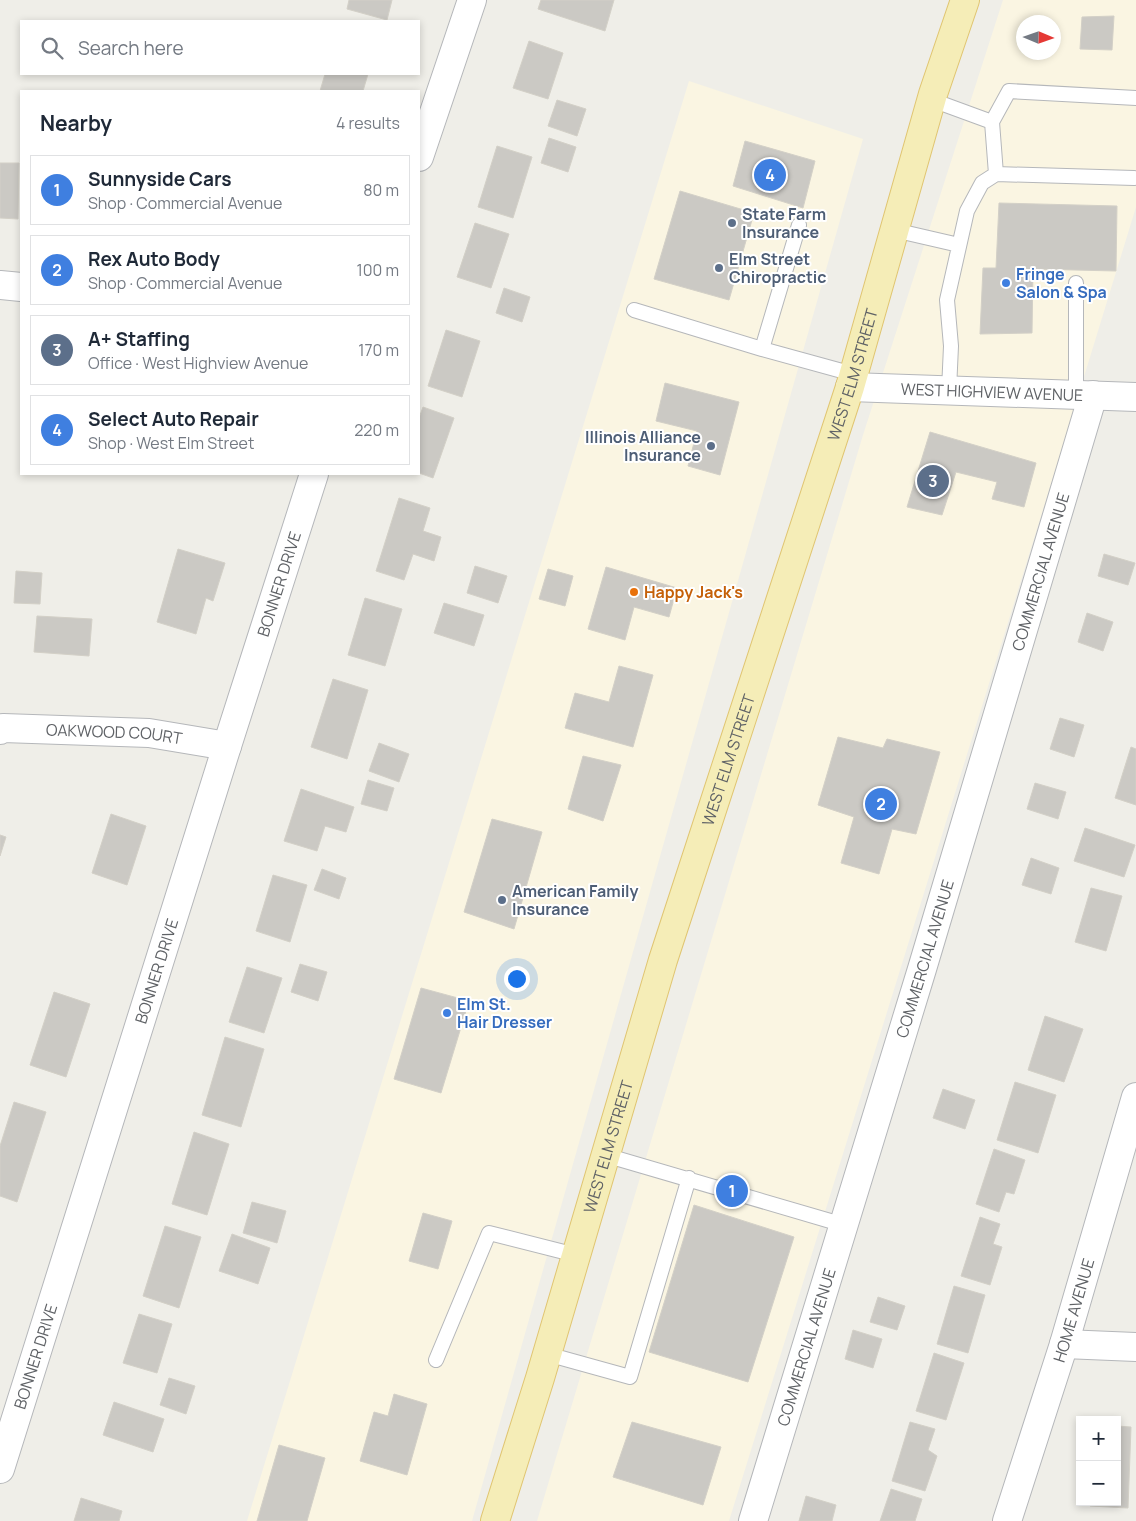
<!DOCTYPE html>
<html lang="en">
<head>
<meta charset="utf-8">
<style>
	body { margin:0; font-family:Manrope,sans-serif; background:#f2f2f3; color:#1f2937 }
	.controls { position:absolute; right:15px; bottom:15px; display:grid; overflow:hidden; border-radius:0px; box-shadow:0 2px 8px #0003 }
	.controls button { width:45px; height:45px; display:grid; place-items:center; padding:0; border:0; border-bottom:1px solid #e0e1e3; background:#fff; color:#1f2937; font:25px sans-serif }
	.compass { position:absolute; left:1016px; top:15px; width:45px; height:45px; border-radius:50%; background:#fff; box-shadow:0 2px 8px #0003; rotate:92deg }
	.you { position:absolute; left:516px; top:978px; width:18px; height:18px; margin:-12px; border:4px solid #fff; border-radius:50%; background:#1a73e8; box-shadow:0 0 0 8px #1a73e833 }
	.badge { display:grid; place-items:center; width:32px; height:32px; border-radius:50%; background:#b45309; color:#fff; font-size:16px; font-weight:700 }
	.pin { position:absolute; translate:-50% -50%; border:2px solid #fff; box-shadow:0 1px 5px #0006 }
	.list { margin:0; padding:0; list-style:none }
	h2 { display:flex; justify-content:space-between; align-items:center; height:65px; margin:0; padding:0 20px; font-size:21px }
	h2 small { font-size:16px; font-weight:400; color:#747a83 }
	.list li { display:grid; grid-template-columns:32px 1fr auto; gap:15px; align-items:center; box-sizing:border-box; height:70px; margin:0 10px 10px; padding:0 10px; border:1px solid #e0e1e3; border-radius:0px }
	.list b { display:block; font-size:19px; white-space:nowrap }
	.list p { margin:0; font-size:16px; white-space:nowrap; color:#747a83 }
	.list em { font-size:16px; font-style:normal; color:#747a83 }
	.icon { flex:none; width:28px; height:28px; fill:none; stroke:currentColor; stroke-width:2; stroke-linecap:round; stroke-linejoin:round }
	.map { position:relative; flex:none; width:1136px; height:1521px; overflow:hidden }
	.search { position:absolute; background:#fff; box-shadow:0 2px 8px #0003; left:20px; top:20px; width:400px; height:55px; display:flex; align-items:center; gap:12px; box-sizing:border-box; padding:0 18px; border-radius:0px; color:#747a83; font-size:19px }
	.panel { position:absolute; background:#fff; box-shadow:0 2px 8px #0003; left:20px; top:90px; width:400px; height:385px; border-radius:0px }
	.map>svg:first-child { display:block }
</style>
</head>
<body>
<div class="map">
<svg width="1136" height="1521" viewBox="0 0 1136 1521">
	<rect width="100%" height="100%" fill="#efeee8"/>
	<path fill="#faf5e2" fill-rule="evenodd" d="M1003,0H1136V207L1064,442L729,1521H537L863,435ZM1024,22H1054V52H1024Z
		M689,81L863,139L472,1521H247Z"/>
	<path fill="#cbc9c4" stroke="#d3d0c7" d="M349,0H392L387,20L347,9Z
		M541,0H614L605,31L538,9Z
		M1114,16L1112,50L1080,49L1082,17Z
		M529,41L563,53L548,99L513,88Z
		M325,74H368L363,91H320Z
		M557,100L586,109L577,136L548,126Z
		M549,138L576,147L568,172L541,163Z
		M745,141L815,161L803,208L733,186Z
		M497,146L532,157L513,218L478,207Z
		M0,163H19L18,219L0,218Z
		M680,191L754,213L729,300L654,279Z
		M999,203L1117,206L1116,271L1033,269L1032,333L980,334L983,268H996Z
		M475,223L509,234L491,288L457,277Z
		M504,288L530,297L522,322L496,313Z
		M446,330L480,341L462,397L428,386Z
		M665,383L739,402L720,475L688,466L697,431L656,421Z
		M423,407L454,418L433,478L419,473V418Z
		M930,432L1036,463L1024,507L992,499L997,482L956,472L942,515L907,507Z
		M399,498L430,508L423,531L441,537L434,561L413,554L404,580L376,571Z
		M178,549L225,563L213,601L206,598L196,634L157,622Z
		M1104,554L1135,563L1128,585L1098,576Z
		M475,566L507,576L498,603L467,593Z
		M606,567L677,588L669,617L634,607L625,640L588,629Z
		M548,569L573,576L565,606L539,599Z
		M16,571L42,573L40,604L14,603Z
		M365,598L402,609L385,666L348,655Z
		M444,603L484,615L474,646L434,633Z
		M1087,613L1113,622L1103,651L1078,642Z
		M37,616L92,619L89,656L34,652Z
		M619,666L653,675L633,747L565,728L575,693L609,702Z
		M333,679L368,690L347,759L311,747Z
		M1060,718L1084,725L1074,757L1050,749Z
		M838,737L883,748L887,739L940,752L916,834L892,829L879,874L841,863L854,817L818,805Z
		M379,743L409,754L399,782L369,771Z
		M1131,747L1136,749V805L1115,798Z
		M583,756L621,765L603,821L568,809Z
		M368,780L394,788L387,811L361,804Z
		M1035,783L1066,792L1058,819L1027,809Z
		M301,789L354,807L346,832L325,826L317,851L284,841Z
		M111,814L146,826L127,885L92,873Z
		M492,819L542,832L514,929L464,912Z
		M1085,828L1135,845L1124,877L1074,861Z
		M0,835L6,837L0,856Z
		M1031,858L1059,868L1051,894L1022,885Z
		M322,869L346,878L339,899L314,890Z
		M273,875L307,885L290,942L256,931Z
		M1091,888L1122,896L1106,951L1075,942Z
		M300,964L327,972L318,1001L291,992Z
		M247,967L282,978L264,1033L229,1022Z
		M421,988L469,1001L441,1093L394,1079Z
		M54,992L90,1004L66,1077L30,1065Z
		M1045,1016L1083,1029L1064,1082L1028,1070Z
		M225,1037L264,1049L241,1127L202,1115Z
		M1015,1082L1056,1095L1038,1153L997,1140Z
		M943,1089L975,1100L965,1129L933,1118Z
		M14,1102L46,1112L17,1202L0,1196V1146Z
		M194,1132L229,1144L207,1215L172,1204Z
		M994,1149L1025,1160L1014,1194L1006,1192L999,1212L976,1204Z
		M252,1202L286,1211L277,1243L243,1233Z
		M694,1205L794,1237L748,1382L649,1352Z
		M423,1213L452,1221L438,1269L409,1261Z
		M980,1217L1000,1224L993,1244L1002,1247L990,1285L961,1276Z
		M165,1226L201,1237L179,1308L143,1296Z
		M232,1234L270,1248L258,1284L219,1271Z
		M954,1286L985,1295L968,1353L937,1344Z
		M878,1297L905,1306L897,1330L870,1322Z
		M139,1314L172,1324L157,1373L123,1363Z
		M853,1330L882,1339L873,1368L845,1359Z
		M934,1353L964,1363L946,1420L916,1411Z
		M169,1378L195,1386L186,1414L160,1405Z
		M394,1394L427,1404L407,1475L360,1461L374,1412L388,1416Z
		M114,1402L164,1419L153,1452L103,1435Z
		M632,1422L721,1447L703,1505L613,1477Z
		M910,1422L935,1429L928,1450L937,1456L925,1491L892,1481Z
		M1117,1426L1131,1427L1128,1508L1090,1506V1502H1117Z
		M279,1445L325,1458L307,1521H257Z
		M891,1489L922,1499L915,1521H880Z
		M806,1496L836,1505L832,1521H799Z
		M81,1498L122,1511L119,1521H74Z"/>
	<g fill="none" stroke-linecap="round" stroke-linejoin="round">
		<g stroke="#b5b7ba" stroke-width="16">
			<path id="service" d="M932,100L992,122L1009,91L1136,98
				M992,122L996,174L1134,178
				M894,230L959,245
				M1076,283V394
				M634,310L762,349L853,374
				M762,349L799,225
				M949,390L951,346L947,300L967,211L982,183L996,174
				M605,1155L844,1225
				M547,1354L630,1377L689,1178
				M436,1360L489,1233L576,1255"/>
		</g>
		<g stroke="#b5b7ba" stroke-width="30">
			<g id="minor">
				<path d="M419,157L472,0"/>
				<path d="M0,285L21,287"/>
				<path id="s1" d="M850,387L1136,397"/>
				<path id="s2" d="M0,730L3,728L149,733L227,746"/>
				<path d="M1064,1344L1136,1347"/>
				<path id="s3" d="M0,1469L227,746L314,474"/>
				<path id="s4" d="M753,1521L922,969L1093,395"/>
				<path id="s5" d="M1007,1521L1064,1344L1136,1097"/>
			</g>
		</g>
		<g stroke="#e0c571" stroke-width="30">
			<g id="primary">
				<path id="s6" d="M495,1521L540,1378L663,960L850,387L933,94L965,0"/>
			</g>
		</g>
		<use href="#service" stroke="#fff" stroke-width="14"/>
		<use href="#minor" stroke="#fff" stroke-width="28"/>
		<use href="#primary" stroke="#f5edb7" stroke-width="28"/>
	</g>
	<g fill="#5c6f8a" stroke="#fff" stroke-width="2">
		<circle cx="732" cy="223" r="5"/>
		<circle cx="719" cy="268" r="5"/>
		<circle cx="711" cy="446" r="5"/>
		<circle cx="502" cy="900" r="5"/>
	</g>
	<g fill="#3f7fe0" stroke="#fff" stroke-width="2">
		<circle cx="1006" cy="283" r="5"/>
		<circle cx="447" cy="1013" r="5"/>
	</g>
	<circle fill="#e8710a" stroke="#fff" stroke-width="2" cx="634" cy="592" r="5"/>
	<g text-anchor="middle" stroke-width="4" stroke-linejoin="round" paint-order="stroke">
		<g font-size="16" font-weight="bold" fill="#4e5e75" stroke="#fff" text-anchor="start">
			<text x="742" y="220">State Farm<tspan x="742" dy="18">Insurance</tspan></text>
			<text x="729" y="265">Elm Street<tspan x="729" dy="18">Chiropractic</tspan></text>
			<text x="701" y="443" text-anchor="end">Illinois Alliance<tspan x="701" dy="18">Insurance</tspan></text>
			<text x="512" y="897">American Family<tspan x="512" dy="18">Insurance</tspan></text>
		</g>
		<g font-size="16" font-weight="bold" fill="#366cbe" stroke="#fff" text-anchor="start">
			<text x="1016" y="280">Fringe<tspan x="1016" dy="18">Salon &amp; Spa</tspan></text>
			<text x="457" y="1010">Elm St.<tspan x="457" dy="18">Hair Dresser</tspan></text>
		</g>
		<g font-size="16" fill="#5f6266" stroke="#fff">
			<text dy="6" stroke="none"><textPath href="#s6" startOffset="1201">WEST ELM STREET</textPath></text>
			<text dy="6" stroke="none"><textPath href="#s1" startOffset="142">WEST HIGHVIEW AVENUE</textPath></text>
			<text dy="6" stroke="none"><textPath href="#s4" startOffset="992">COMMERCIAL AVENUE</textPath></text>
			<text dy="6" stroke="none"><textPath href="#s3" startOffset="928">BONNER DRIVE</textPath></text>
			<text dy="6" stroke="none"><textPath href="#s2" startOffset="115">OAKWOOD COURT</textPath></text>
			<text dy="6" stroke="none"><textPath href="#s6" startOffset="796">WEST ELM STREET</textPath></text>
			<text dy="6" stroke="none"><textPath href="#s4" startOffset="588">COMMERCIAL AVENUE</textPath></text>
			<text dy="6" stroke="none"><textPath href="#s3" startOffset="522">BONNER DRIVE</textPath></text>
			<text dy="6" stroke="none"><textPath href="#s6" startOffset="391">WEST ELM STREET</textPath></text>
			<text dy="6" stroke="none"><textPath href="#s5" startOffset="221">HOME AVENUE</textPath></text>
			<text dy="6" stroke="none"><textPath href="#s4" startOffset="182">COMMERCIAL AVENUE</textPath></text>
			<text dy="6" stroke="none"><textPath href="#s3" startOffset="118">BONNER DRIVE</textPath></text>
		</g>
		<g font-size="16" font-weight="bold" fill="#c56008" stroke="#fff" text-anchor="start">
			<text x="644" y="598">Happy Jack's</text>
		</g>
	</g>
</svg>
<div class="controls">
<button>+</button>
<button>−</button>
</div>
<svg class="compass" viewBox="-18 -18 36 36"><path d="M0-13l5 13h-10z" fill="#e53935"/><path d="M0 13l5-13h-10z" fill="#747a83"/></svg>
<div class="you"></div>
<div class="pin badge" style="left:732px;top:1191px;background:#3f7fe0">1</div>
<div class="pin badge" style="left:881px;top:804px;background:#3f7fe0">2</div>
<div class="pin badge" style="left:933px;top:481px;background:#5c6f8a">3</div>
<div class="pin badge" style="left:770px;top:175px;background:#3f7fe0">4</div>
<div class="search"><svg class="icon" aria-label="search" viewBox="0 0 24 24"><circle cx="10" cy="10" r="6"/><path d="M15 15l6 6"/></svg>Search here</div>
<section class="panel">
<h2>Nearby<small>4 results</small></h2>
<ul class="list">
<li><span class="badge" style="background:#3f7fe0">1</span><div><b>Sunnyside Cars</b><p>Shop · Commercial Avenue</p></div><em>80 m</em></li>
<li><span class="badge" style="background:#3f7fe0">2</span><div><b>Rex Auto Body</b><p>Shop · Commercial Avenue</p></div><em>100 m</em></li>
<li><span class="badge" style="background:#5c6f8a">3</span><div><b>A+ Staffing</b><p>Office · West Highview Avenue</p></div><em>170 m</em></li>
<li><span class="badge" style="background:#3f7fe0">4</span><div><b>Select Auto Repair</b><p>Shop · West Elm Street</p></div><em>220 m</em></li>
</ul>
</section>
</div>
</body>
</html>
